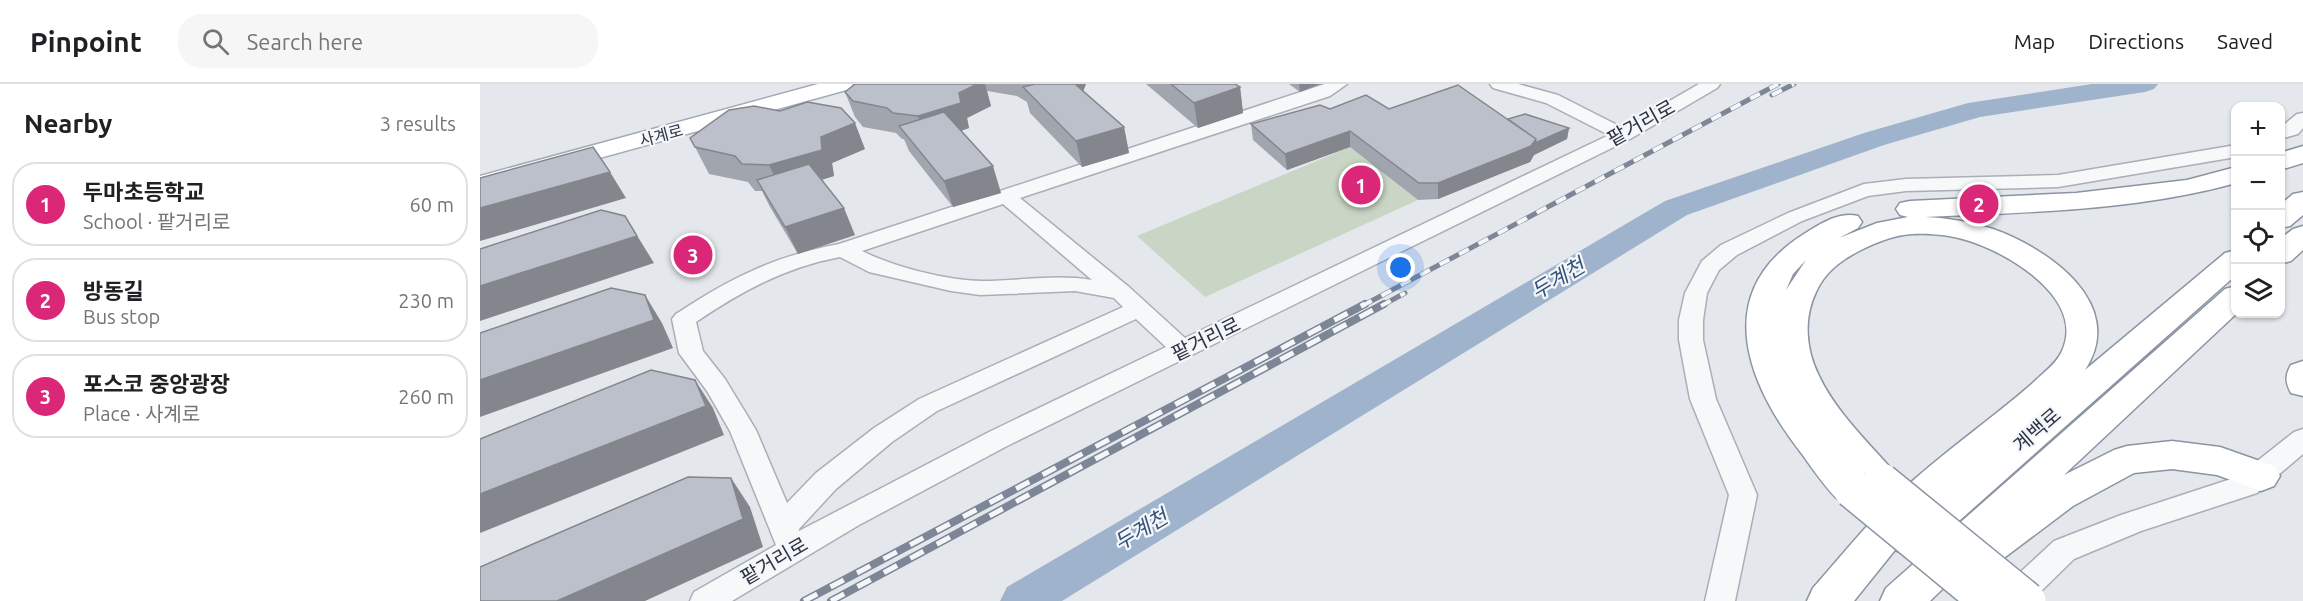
<!DOCTYPE html>
<html lang="en">
<head>
<meta charset="utf-8">
<style>
	body { margin:0; font-family:Ubuntu,"Noto Sans KR",sans-serif; background:#f6f6f6; color:#202124 }
	.controls { position:absolute; right:18px; top:18px; display:grid; overflow:hidden; border-radius:12px; box-shadow:0 2px 4px #0004 }
	.controls button { width:54px; height:54px; display:grid; place-items:center; padding:0; border:0; border-bottom:2px solid #e0e0e0; background:#fff; color:#202124; font:30px sans-serif }
	.you { position:absolute; left:921px; top:184px; width:21px; height:21px; margin:-15px; border:4px solid #fff; border-radius:50%; background:#1a73e8; box-shadow:0 0 0 9px #1a73e833 }
	.badge { display:grid; place-items:center; width:39px; height:39px; border-radius:50%; background:#db2777; color:#fff; font-size:20px; font-weight:700 }
	.pin { position:absolute; translate:-50% -50%; border:3px solid #fff; box-shadow:0 2px 6px #0006 }
	.list { margin:0; padding:0; list-style:none }
	h2 { display:flex; justify-content:space-between; align-items:center; height:78px; margin:0; padding:0 24px; font-size:26px }
	h2 small { font-size:20px; font-weight:400; color:#757577 }
	.list li { display:grid; grid-template-columns:39px 1fr auto; gap:18px; align-items:center; box-sizing:border-box; height:84px; margin:0 12px 12px; padding:0 12px; border:2px solid #e0e0e0; border-radius:24px }
	.list b { display:block; font-size:22px; white-space:nowrap }
	.list p { margin:0; font-size:20px; white-space:nowrap; color:#757577 }
	.list em { font-size:20px; font-style:normal; color:#757577 }
	.icon { flex:none; width:33px; height:33px; fill:none; stroke:currentColor; stroke-width:2; stroke-linecap:round; stroke-linejoin:round }
	.map { position:relative; flex:none; width:1823px; height:517px; overflow:hidden }
	header { display:flex; align-items:center; gap:36px; box-sizing:border-box; height:84px; padding:0 30px; background:#fff; border-bottom:2px solid #e0e0e0 }
	header strong { font-size:28px }
	nav { display:flex; gap:33px; margin-inline-start:auto; font-size:21px }
	.search { width:420px; height:54px; background:#f6f6f6; display:flex; align-items:center; gap:15px; box-sizing:border-box; padding:0 21px; border-radius:24px; color:#757577; font-size:22px }
	main { display:flex }
	aside { flex:1; background:#fff }
	.map>svg:first-child { display:block }
</style>
</head>
<body>
<header>
<strong>Pinpoint</strong>
<div class="search"><svg class="icon" aria-label="search" viewBox="0 0 24 24"><circle cx="10" cy="10" r="6"/><path d="M15 15l6 6"/></svg>Search here</div>
<nav><a>Map</a><a>Directions</a><a>Saved</a></nav>
</header>
<main>
<aside>
<h2>Nearby<small>3 results</small></h2>
<ul class="list">
<li><span class="badge">1</span><div><b>두마초등학교</b><p>School · 팥거리로</p></div><em>60 m</em></li>
<li><span class="badge">2</span><div><b>방동길</b><p>Bus stop</p></div><em>230 m</em></li>
<li><span class="badge">3</span><div><b>포스코 중앙광장</b><p>Place · 사계로</p></div><em>260 m</em></li>
</ul>
</aside>
<div class="map">
<svg width="1823" height="517" viewBox="0 0 1823 517">
	<rect width="100%" height="100%" fill="#e4e7ec"/>
	<path fill="#c9d6c5" d="M870,63L938,116L725,213L657,152Z"/>
	<g fill="none" stroke-linecap="round" stroke-linejoin="round">
		<path fill="#9fb4cc" fill-rule="evenodd" d="M1612,0H1678L1674,5L1665,8L1500,33L1404,61L1207,131L582,517H520L527,503L1185,117L1384,49L1488,19Z"/>
		<g stroke="#a9aeb7" stroke-width="3">
			<path id="minor" d="M845,0H867L850,12L540,114L649,203L705,254L1129,51L1066,19L1013,4L1010,0H1038L1078,11L1143,44L1219,0H1240L1237,4L1150,55L527,362L379,441L252,517H210L214,508L296,461L250,347L227,307L199,269L192,235L196,230C250,194 295,172 359,160ZM523,120L612,196C576,190 538,197 502,197C465,196 414,183 382,167ZM360,173L389,188L471,207L500,211L595,207L634,214L643,223L439,315L394,344L336,389L307,419L276,346L245,295L223,267L216,238C262,207 306,183 360,173ZM656,235L686,263L509,348L319,447V445L356,405L412,358L457,327Z
				M1823,29V44L1818,50L1800,55V44L1817,30Z
				M1756,61V73L1578,103L1426,107L1388,112L1322,137L1257,171L1239,186L1227,209L1223,236V256L1236,315L1277,411L1255,517H1225L1249,411L1210,315L1199,256V236L1205,209L1222,177L1241,161L1308,129L1384,100L1426,95L1578,91Z
				M1823,345V370L1777,409L1661,447L1594,475L1551,517H1515L1519,508L1574,457L1641,431L1757,393L1814,348Z"/>
		</g>
		<g stroke="#a3abb8" stroke-width="3">
			<path id="major" d="M338,0H373L370,5L0,107V92Z"/>
		</g>
		<g stroke="#8b94a3" stroke-width="3">
			<path id="highway" d="M1823,62V79L1800,86V69Z
				M1756,83V99C1655,127 1549,128 1445,133C1468,134 1491,138 1513,145C1569,165 1648,220 1605,286L1745,169L1756,166V191L1444,468L1430,472L1415,466L1374,517H1327L1333,504C1364,469 1393,432 1428,401C1469,364 1514,333 1555,297C1564,288 1577,279 1582,267C1606,214 1527,168 1486,156C1470,151 1450,149 1432,150C1414,151 1397,158 1381,166C1361,176 1345,188 1336,208C1323,235 1326,266 1339,292C1356,328 1388,358 1414,388L1420,398L1414,408L1401,413L1389,409L1386,416C1376,419 1369,421 1359,416C1350,410 1329,380 1322,370C1267,300 1230,209 1324,150C1340,140 1359,127 1378,132L1382,138L1378,144L1359,154L1397,139L1428,133L1420,131L1416,125L1420,119L1430,117L1596,109L1707,96ZM1326,176L1306,206L1313,190Z
				M1823,108V131L1810,142L1800,144V121L1813,110Z
				M1823,142V166L1811,177L1800,180V155L1813,145Z
				M1756,202V230L1584,391L1634,366L1647,362L1692,357L1740,363L1794,382L1800,392L1794,402L1781,407L1737,391L1692,385L1654,389L1593,422L1512,483L1498,488L1485,483L1450,517H1400L1406,504L1745,205Z
				M1823,277V312L1811,309C1805,298 1805,291 1811,281Z"/>
		</g>
		<use href="#minor" fill="#f7f8fa" fill-rule="evenodd"/>
		<use href="#major" fill="#fff" fill-rule="evenodd"/>
		<use href="#highway" fill="#fff" fill-rule="evenodd"/>
		<g stroke="#7d8696" stroke-width="5">
			<path id="rail-far1" d="M1292,11L1314,0
				M882,222L1298,0
				M901,222L925,209"/>
		</g>
		<g stroke="#7d8696" stroke-width="8">
			<path id="rail" d="M324,517L885,220
				M351,517L904,220"/>
		</g>
		<use href="#rail-far1" stroke="#f4f6f9" stroke-width="4" stroke-dasharray="11" stroke-linecap="butt"/>
		<use href="#rail" stroke="#f4f6f9" stroke-width="5" stroke-dasharray="15" stroke-linecap="butt"/>
		<g stroke="#8b94a3" stroke-width="40" stroke-linecap="butt">
			<path id="highway-bridge" d="M1401,398L1547,517
				M1372,405L1508,517"/>
		</g>
		<use href="#highway-bridge" stroke="#fff" stroke-width="37"/>
	</g>
	<path fill="#a1a5ae" d="M375,0H606L603,7L644,43L649,69L602,83L550,29L547,18L537,12L507,7L511,22L487,34L489,44L481,47L521,109L473,123L429,67L424,55H422L416,49L383,43L375,33L365,8Z
		M666,0H755L760,3L763,29L718,44Z
		M809,0H840L820,8Z
		M850,25H909L1028,35L1089,44L1087,55L1054,71L1050,78L958,115L938,116L870,63L807,86L773,56L771,40Z
		M215,63L385,65L352,79L354,92L341,96L375,151L318,170L290,123L282,107H275L268,98L229,90Z"/>
	<path fill="#83868d" d="M497,0H505L511,22L487,34L489,44L447,58L438,32Z
		M581,0H606L602,10Z
		M819,0H840L820,8Z
		M760,3L763,29L718,44L714,19Z
		M375,39L385,65L352,79L354,92L302,108L289,81L341,53Z
		M644,43L649,69L602,83L596,57Z
		M1089,44L1087,55L1054,71L1050,78L958,115V99L1056,55Z
		M870,47V63L807,86L805,70Z
		M513,82L521,109L473,123L464,97Z
		M130,88L146,114L0,157V124Z
		M364,124L375,151L318,170L305,143Z
		M145,132L174,179L0,237V202Z
		M165,211L182,239L193,264L0,333V296Z
		M215,296L233,324L244,351L0,449V410Z
		M251,394L270,423L283,463L165,517H77Z"/>
	<path fill="#bbc0ca" stroke="#83868d" stroke-width="1.5" d="M375,0H497L479,9L481,19L438,32L413,29L407,24L373,17L365,8Z
		M555,0H595L644,43L596,57L543,3Z
		M691,0H755L760,3L714,19Z
		M978,1L1056,55L1051,62L958,99H939L870,47L805,70L771,40L840,21L850,25L886,11L909,25Z
		M327,18L361,24L375,39L341,53L342,66L289,81L262,80L255,72L215,63L210,54L249,26L274,22L300,27Z
		M464,28L513,82L464,97L419,42Z
		M1045,30L1089,44L1055,59L1056,55L1028,35Z
		M113,63L130,88L0,124V94Z
		M329,80L364,124L305,143L277,96Z
		M121,126L145,132L157,152L0,202V165Z
		M131,204L165,211L174,236L0,296V249Z
		M171,286L215,296L226,322L0,410V355Z
		M208,393L251,394L263,435L77,517H0V483Z"/>
	<g text-anchor="middle" stroke-width="4.5" stroke-linejoin="round" paint-order="stroke">
		<g font-size="16" fill="#2b3445" stroke="#f4f6f9">
			<text transform="translate(181 51) rotate(-15)" y="6">사계로</text>
		</g>
		<g font-size="20" fill="#2b3445" stroke="#f4f6f9">
			<text transform="translate(1161 39) rotate(-29)" y="7">팥거리로</text>
			<text transform="translate(726 255) rotate(-26)" y="7">팥거리로</text>
			<text transform="translate(1557 346) rotate(-41)" y="7">계백로</text>
			<text transform="translate(294 477) rotate(-30)" y="7">팥거리로</text>
		</g>
		<g font-size="21" font-style="italic" fill="#34527a" stroke="#f4f6f9">
			<text transform="translate(1078 195) rotate(-31)" y="7">두계천</text>
			<text transform="translate(661 446) rotate(-31)" y="7">두계천</text>
		</g>
	</g>
</svg>
<div class="controls">
<button>+</button>
<button>−</button>
<button><svg class="icon" aria-label="locate" viewBox="0 0 24 24"><circle cx="12" cy="12" r="6"/><path d="M12 2v4M12 18v4M2 12h4M18 12h4"/></svg></button>
<button><svg class="icon" aria-label="layers" viewBox="0 0 24 24"><path d="M12 4l9 5-9 5-9-5zM3 14l9 5 9-5"/></svg></button>
</div>
<div class="you"></div>
<div class="pin badge" style="left:881px;top:101px">1</div>
<div class="pin badge" style="left:1499px;top:120px">2</div>
<div class="pin badge" style="left:213px;top:171px">3</div>
</div>
</main>
</body>
</html>
